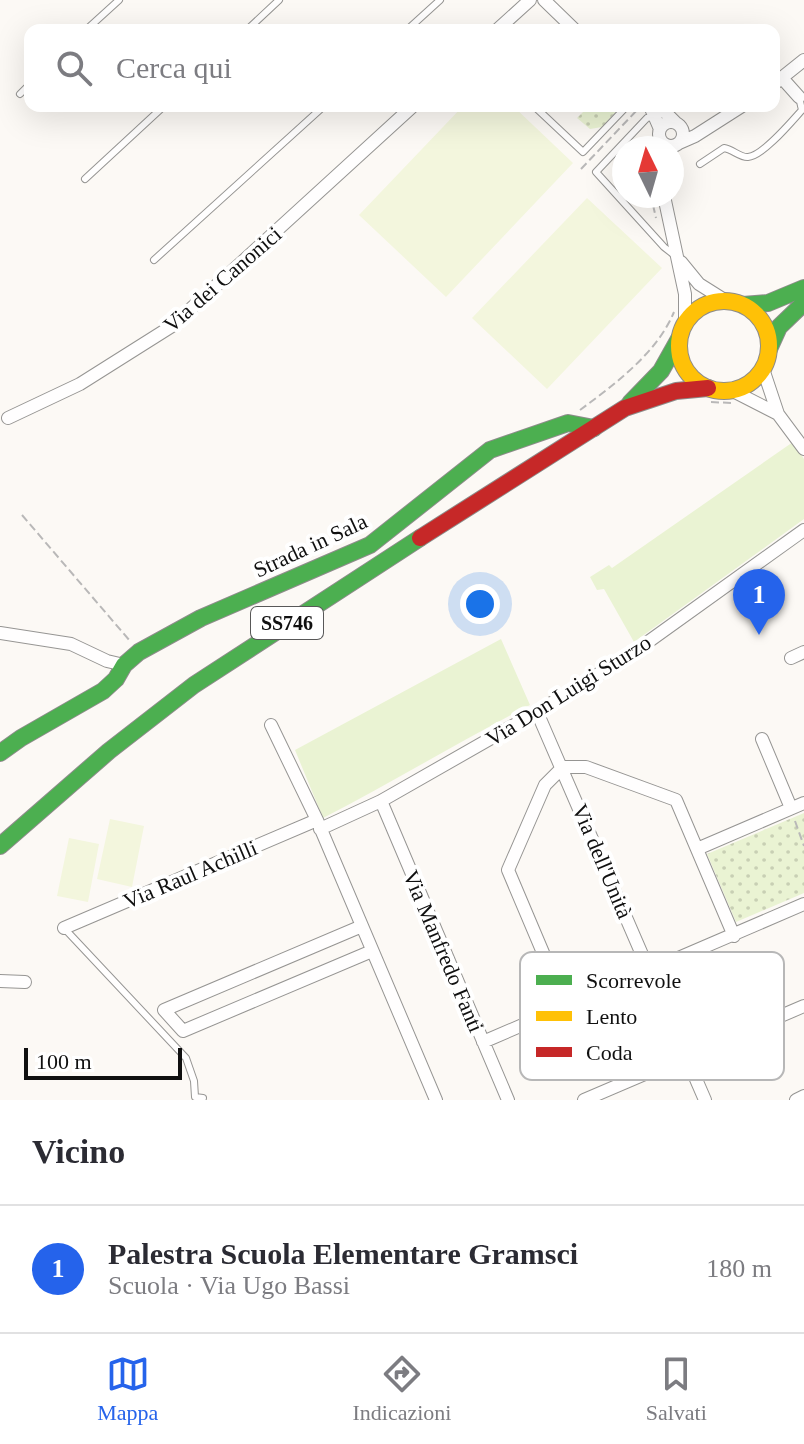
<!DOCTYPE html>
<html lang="it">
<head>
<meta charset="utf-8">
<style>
	body { margin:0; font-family:Georgia,serif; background:#f7f7f7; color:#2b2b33 }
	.compass { position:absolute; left:612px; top:136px; width:72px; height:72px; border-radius:50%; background:#fff; box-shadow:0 8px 32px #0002; rotate:355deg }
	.scale { position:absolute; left:24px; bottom:20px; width:158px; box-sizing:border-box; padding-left:8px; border:4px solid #101010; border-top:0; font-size:22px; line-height:28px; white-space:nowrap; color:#101010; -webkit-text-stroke:6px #fff; paint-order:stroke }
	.you { position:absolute; left:480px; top:604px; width:28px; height:28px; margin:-20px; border:6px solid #fff; border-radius:50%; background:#1a73e8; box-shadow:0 0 0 12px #1a73e833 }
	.badge { display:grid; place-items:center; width:52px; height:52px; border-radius:50%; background:#2563eb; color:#fff; font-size:26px; font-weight:700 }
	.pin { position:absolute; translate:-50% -66px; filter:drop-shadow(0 2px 4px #0008) }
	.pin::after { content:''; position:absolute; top:42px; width:28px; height:24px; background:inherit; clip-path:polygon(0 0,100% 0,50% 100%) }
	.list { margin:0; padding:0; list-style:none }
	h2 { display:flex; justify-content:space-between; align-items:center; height:104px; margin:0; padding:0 32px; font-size:34px }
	h2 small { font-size:26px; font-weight:400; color:#7c7c81 }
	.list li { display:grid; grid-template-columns:52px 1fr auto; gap:24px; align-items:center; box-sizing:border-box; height:128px; padding:0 32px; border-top:2px solid #e1e1e2 }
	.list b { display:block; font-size:30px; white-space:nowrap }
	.list p { margin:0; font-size:26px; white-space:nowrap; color:#7c7c81 }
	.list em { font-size:26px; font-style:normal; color:#7c7c81 }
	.icon { flex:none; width:44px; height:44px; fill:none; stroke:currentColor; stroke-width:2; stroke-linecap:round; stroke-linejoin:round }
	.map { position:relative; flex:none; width:804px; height:1100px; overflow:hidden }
	.search { position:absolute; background:#fff; box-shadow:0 8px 32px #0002; left:24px; right:24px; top:24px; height:88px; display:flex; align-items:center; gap:20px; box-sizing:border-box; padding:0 28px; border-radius:16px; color:#7c7c81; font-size:30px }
	.sheet { height:232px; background:#fff }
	nav { display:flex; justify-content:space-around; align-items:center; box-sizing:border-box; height:112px; border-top:2px solid #e1e1e2; background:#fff; font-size:22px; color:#7c7c81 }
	nav a { display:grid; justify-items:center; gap:4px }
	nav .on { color:#2563eb }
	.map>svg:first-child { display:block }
</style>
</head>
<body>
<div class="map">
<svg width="804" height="1100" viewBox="0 0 804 1100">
	<defs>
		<pattern id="park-dots" width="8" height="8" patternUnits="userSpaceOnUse" patternTransform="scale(2)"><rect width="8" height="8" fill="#eaf3d3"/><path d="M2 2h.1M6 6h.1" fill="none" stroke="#c8cfb4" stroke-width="1.8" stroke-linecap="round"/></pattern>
	</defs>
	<rect width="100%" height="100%" fill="#fcf9f5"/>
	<path fill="url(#park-dots)" d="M589,106H621L602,127L590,129L577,118Z
		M804,813V893L736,922L707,854Z"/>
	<path fill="#eaf3d3" d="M793,442L804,459V519L634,642L604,589L597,590L590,577L609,565L612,568Z
		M501,639L530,705C460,741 393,782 323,818L295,750Z"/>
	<path fill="#f3f6dd" d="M463,106H513L573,163L446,297L359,215Z
		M587,198L662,268L547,389L472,318Z
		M110,819L144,826L132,887L97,879Z
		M69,838L99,844L88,902L57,896Z"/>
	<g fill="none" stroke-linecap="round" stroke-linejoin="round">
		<g stroke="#969593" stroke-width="8">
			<path id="lane" d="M86,30L119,0
				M247,30L279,0
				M407,30L440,0
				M20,94L30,84
				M534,106L583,152L627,106
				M655,116L647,118L596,172L664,247L673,254
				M700,164L724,148C732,149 741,158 748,157C763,156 792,121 802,110L799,97
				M85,179L164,106
				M154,260L324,106
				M64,928L186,1058L194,1081L195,1097L203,1098"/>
		</g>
		<g stroke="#969593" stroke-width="14">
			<path id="street" d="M544,0L575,30
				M497,30L530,0
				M782,78L799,97
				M774,84L804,60
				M650,106L660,129
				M659,106L676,123
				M659 134a12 12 0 1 1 24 0a12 12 0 1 1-24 0Z
				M679,143L695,136L742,106
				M664,196L685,294V323
				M681,262L699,284L726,301
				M763,369L778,414L804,449
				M731,390L778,414
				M8,418L80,384L172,326L413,106
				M0,633L71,644L107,661L124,665
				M791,658L804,652
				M537,712L705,1100
				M271,725L317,820L436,1100
				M762,739L791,808
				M381,801L508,1100
				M320,829L381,801L537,712L634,652L804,530
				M697,849L804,803
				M362,926L164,1010L183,1031L372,951
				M64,928L317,820
				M0,981L25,982
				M566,1007L508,870L545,785L563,767H586L676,800L734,936
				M483,1042L804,904
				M584,1100L804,1006
				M796,1100L804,1096"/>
		</g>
		<g stroke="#8d8c8a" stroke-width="18">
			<path id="fast" d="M743,305L768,303L804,288
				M769,349L779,327L804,303
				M630,403L661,371L679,339
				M0,753L21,738L103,691L116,679L124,665L139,652L201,618L370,545L490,450L568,423L594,428
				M0,846L109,751L194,685L420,538"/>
		</g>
		<g stroke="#8d8c8a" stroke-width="18">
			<path id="slow" d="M679 346a45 45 0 1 1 90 0a45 45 0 1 1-90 0Z"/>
		</g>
		<g stroke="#8d8c8a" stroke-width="18">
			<path id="jam" d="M420,538L625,408L676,391L708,388"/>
		</g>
		<path stroke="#b9b8b8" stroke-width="2" stroke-dasharray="8 4" stroke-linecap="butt" d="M649,148L650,137
			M581,169L639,108
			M653,205L656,218
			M711,402L732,403
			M580,410C615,384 657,353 674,312
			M22,515L130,641
			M795,821L804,846"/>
		<use href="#lane" stroke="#fffefe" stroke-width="6"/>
		<use href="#street" stroke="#fffefe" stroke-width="12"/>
		<use href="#fast" stroke="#4caf50" stroke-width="16"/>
		<use href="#slow" stroke="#ffc107" stroke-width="16"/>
		<use href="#jam" stroke="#c62828" stroke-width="16"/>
	</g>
	<g text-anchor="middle" stroke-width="8" stroke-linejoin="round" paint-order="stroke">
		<rect fill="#fff" stroke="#585858" stroke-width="2" x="251" y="607" width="72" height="32" rx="6"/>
		<g font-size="20" font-weight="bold" fill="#101010">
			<text x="287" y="630">SS746</text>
		</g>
		<g font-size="22" fill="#101010" stroke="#fff">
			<text transform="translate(222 279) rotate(-41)" y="8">Via dei Canonici</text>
			<text transform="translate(310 545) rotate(-25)" y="8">Strada in Sala</text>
			<text transform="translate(568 690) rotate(-32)" y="8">Via Don Luigi Sturzo</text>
			<text transform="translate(603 861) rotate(67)" y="8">Via dell'Unità</text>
			<text transform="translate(190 874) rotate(-23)" y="8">Via Raul Achilli</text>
			<text transform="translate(444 951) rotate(67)" y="8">Via Manfredo Fanti</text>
		</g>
	</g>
	<rect x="520" y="952" width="264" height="128" rx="12" fill="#fff" stroke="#b7b7b7" stroke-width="2"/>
	<rect x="536" y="975" width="36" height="10" fill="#4caf50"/>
	<rect x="536" y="1011" width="36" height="10" fill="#ffc107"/>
	<rect x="536" y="1047" width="36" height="10" fill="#c62828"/>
	<g font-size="22" fill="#101010">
		<text x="586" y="988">Scorrevole</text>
		<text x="586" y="1024">Lento</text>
		<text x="586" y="1060">Coda</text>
	</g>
</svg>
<svg class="compass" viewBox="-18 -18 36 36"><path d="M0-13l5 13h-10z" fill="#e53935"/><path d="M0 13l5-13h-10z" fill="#7c7c81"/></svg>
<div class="scale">100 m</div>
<div class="you"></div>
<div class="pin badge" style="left:759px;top:635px">1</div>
<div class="search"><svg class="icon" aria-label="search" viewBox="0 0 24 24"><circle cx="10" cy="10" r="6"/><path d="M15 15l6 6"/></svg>Cerca qui</div>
</div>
<section class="sheet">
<h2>Vicino<small></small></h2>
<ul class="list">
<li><span class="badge">1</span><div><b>Palestra Scuola Elementare Gramsci</b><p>Scuola · Via Ugo Bassi</p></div><em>180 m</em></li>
</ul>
</section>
<nav>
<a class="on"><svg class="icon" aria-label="map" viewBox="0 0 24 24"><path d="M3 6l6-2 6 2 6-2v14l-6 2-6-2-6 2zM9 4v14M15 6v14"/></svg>Mappa</a>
<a><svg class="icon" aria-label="directions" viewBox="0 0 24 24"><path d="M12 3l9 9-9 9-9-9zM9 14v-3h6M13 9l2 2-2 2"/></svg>Indicazioni</a>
<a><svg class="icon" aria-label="saved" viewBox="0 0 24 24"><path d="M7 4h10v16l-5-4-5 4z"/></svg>Salvati</a>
</nav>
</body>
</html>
